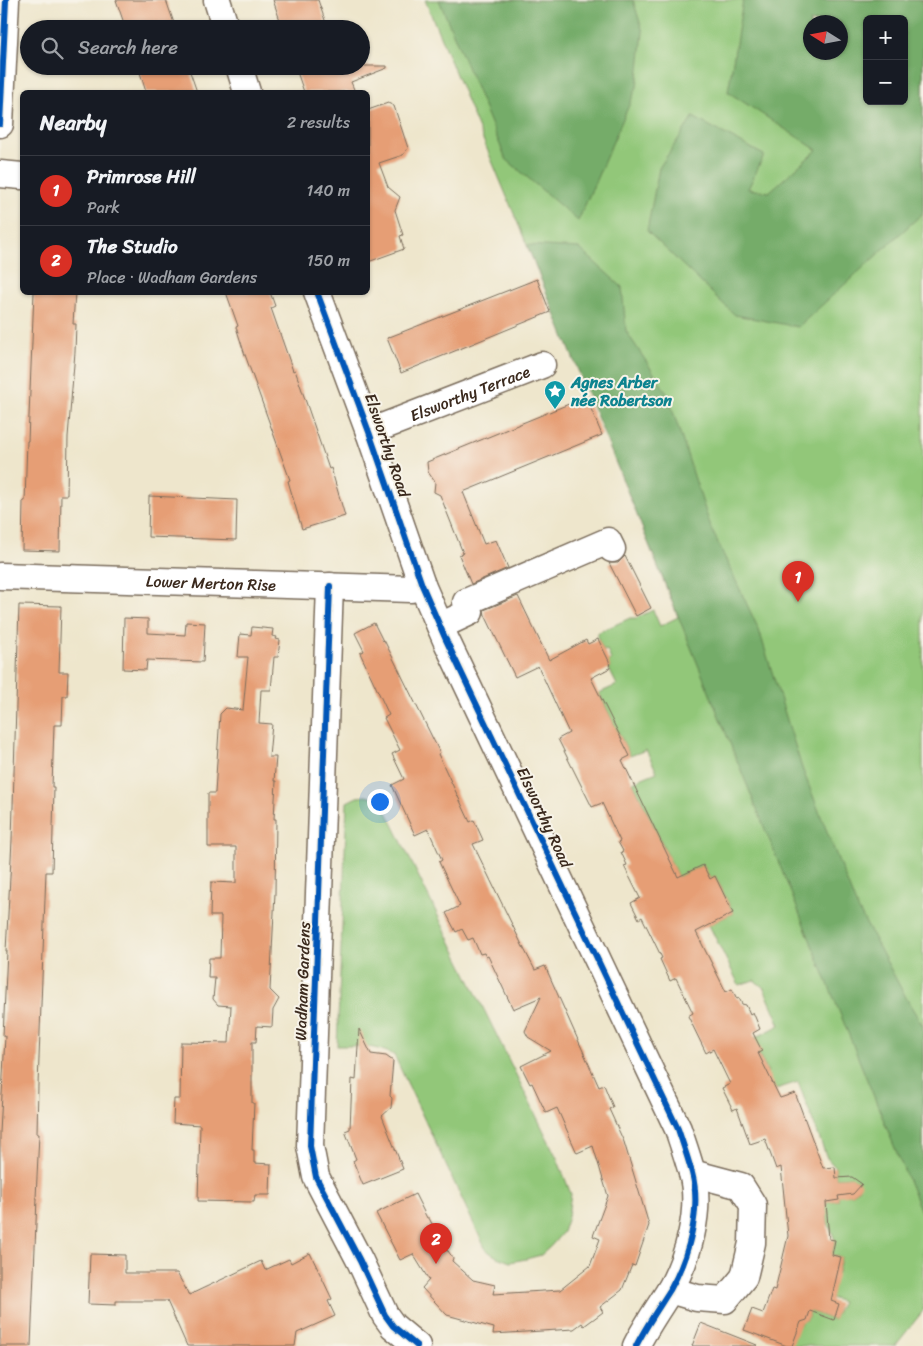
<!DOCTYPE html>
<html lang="en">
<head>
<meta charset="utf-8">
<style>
	body { margin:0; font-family:Sriracha,sans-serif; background:#20242c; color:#f1f3f6 }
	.controls { position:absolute; right:15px; top:15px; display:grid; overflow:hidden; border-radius:8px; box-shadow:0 1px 4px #0004 }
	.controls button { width:45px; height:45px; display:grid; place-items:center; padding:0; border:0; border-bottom:1px solid #363941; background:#171b24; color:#f1f3f6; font:25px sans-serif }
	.compass { position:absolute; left:803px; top:15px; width:45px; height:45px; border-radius:50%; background:#171b24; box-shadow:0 1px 4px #0004; rotate:281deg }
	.you { position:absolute; left:379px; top:801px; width:18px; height:18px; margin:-12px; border:4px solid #fff; border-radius:50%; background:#1a73e8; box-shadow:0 0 0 8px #1a73e833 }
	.badge { display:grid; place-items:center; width:32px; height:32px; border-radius:50%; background:#d93025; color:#fff; font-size:16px; font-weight:700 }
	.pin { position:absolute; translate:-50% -41px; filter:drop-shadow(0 1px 2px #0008) }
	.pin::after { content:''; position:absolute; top:26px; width:18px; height:15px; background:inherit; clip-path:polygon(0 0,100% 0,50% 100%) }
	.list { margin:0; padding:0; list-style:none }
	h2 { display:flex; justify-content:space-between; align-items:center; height:65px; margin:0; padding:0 20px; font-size:21px }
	h2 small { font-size:16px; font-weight:400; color:#9ea1a6 }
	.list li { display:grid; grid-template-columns:32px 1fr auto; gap:15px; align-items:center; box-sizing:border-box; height:70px; padding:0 20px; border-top:1px solid #363941 }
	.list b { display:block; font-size:19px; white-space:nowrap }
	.list p { margin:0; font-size:16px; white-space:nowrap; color:#9ea1a6 }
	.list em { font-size:16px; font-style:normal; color:#9ea1a6 }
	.icon { flex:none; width:28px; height:28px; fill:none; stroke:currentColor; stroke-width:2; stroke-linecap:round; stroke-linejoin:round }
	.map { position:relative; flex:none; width:923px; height:1346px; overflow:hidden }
	.search { position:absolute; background:#171b24; box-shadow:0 1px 4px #0004; left:20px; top:20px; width:350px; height:55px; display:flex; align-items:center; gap:12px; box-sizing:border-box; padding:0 18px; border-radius:28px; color:#9ea1a6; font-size:19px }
	.panel { position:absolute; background:#171b24; box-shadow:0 1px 4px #0004; left:20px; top:90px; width:350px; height:205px; border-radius:8px }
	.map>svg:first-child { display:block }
</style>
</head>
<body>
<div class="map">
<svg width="923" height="1346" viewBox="0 0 923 1346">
	<rect width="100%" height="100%" fill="#f7f3e8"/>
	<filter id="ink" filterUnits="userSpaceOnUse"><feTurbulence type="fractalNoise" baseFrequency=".02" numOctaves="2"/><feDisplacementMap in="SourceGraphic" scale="10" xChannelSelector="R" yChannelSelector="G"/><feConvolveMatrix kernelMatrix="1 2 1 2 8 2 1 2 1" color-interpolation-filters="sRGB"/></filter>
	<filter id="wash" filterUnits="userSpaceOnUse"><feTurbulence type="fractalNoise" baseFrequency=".0096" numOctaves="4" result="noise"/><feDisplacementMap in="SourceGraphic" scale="20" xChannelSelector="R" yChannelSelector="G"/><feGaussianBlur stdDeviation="1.12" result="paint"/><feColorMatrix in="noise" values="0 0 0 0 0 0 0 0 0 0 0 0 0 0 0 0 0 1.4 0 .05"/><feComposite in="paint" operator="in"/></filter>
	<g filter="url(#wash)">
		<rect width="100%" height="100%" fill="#eee6cc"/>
		<path fill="#92c779" stroke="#66784c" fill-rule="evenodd" d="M425,0H923V1311L895,1346H789L801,1322L807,1320L810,1311L833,1320L842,1302L822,1295L827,1271L838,1273L841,1257L832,1255L835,1240L828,1222L826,1202L839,1200L838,1195L853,1194L859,1188L858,1181L851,1177L836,1178L835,1167L827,1158L798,1082L773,1090L764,1073L768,1072L758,1053L761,1051L755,1038L780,1025L764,988L754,980L739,985L709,925L733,913L715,876L710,879L703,865L678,877L633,782L657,772L646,750L630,756L599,693L617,685L609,669L610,668L608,661L611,660L607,650L604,651L598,639L597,633L630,618H636L653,610L660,626L678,617L581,375ZM867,19H904V101H867ZM810,22H840V52H810Z
			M366,796L381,800L557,1158L571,1194L568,1217L563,1232L551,1246L541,1255L526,1259L510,1262L497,1257L486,1250L394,1055C374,1045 359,1046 337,1046L347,802L357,797Z"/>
		<path fill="#75ac69" stroke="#586b44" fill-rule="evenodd" d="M439,0H633L643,32L637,87L578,221L506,159Z
			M743,0H923V213L798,327L735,315L647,231L659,168L693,117L764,155L748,189L769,192L817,150L728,92ZM867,19H904V101H867ZM840,22V52H810V22Z
			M527,245L579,248L622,287L626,331L667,393L711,528L759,630L802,768L856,905L909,1003L923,1026V1217Z"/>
		<g id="blocks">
			<path fill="#e69e74" d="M116,0H166L176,29H126Z
				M273,0H318L328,29H283Z
				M138,66H188L197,92H146Z
				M295,66H387V68L351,82L355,92H304Z
				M388,103L394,106L408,148L403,155L379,163L388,187L400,197L395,210L403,235L400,236L404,249L368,262V110Z
				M537,279L550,312L401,373L387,338Z
				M34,292H75L73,324H76L75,352L68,437L67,495H61L60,551L22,550L23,501H25L27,441H28Z
				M226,292H270L275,306L271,308L293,371L295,370L329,469L331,468L345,516L302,529L288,481L290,480L244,352L236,327L238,326Z
				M586,397L602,435L463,492L484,544L496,540L508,568L471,584L459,555L463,553L440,495L434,492L435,482L428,472L427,462Z
				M149,496L237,500L236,540L148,537Z
				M625,556L651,608L636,616L609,563H618Z
				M518,596L549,660L586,640L588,644L598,639L609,661L610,668L591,678L630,756L622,760L678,877L703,865L710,879L715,876L733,913L696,932L726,992L732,989L737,999L739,998L742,1004L746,1005L750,1014L753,1012L760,1029L753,1033L762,1051L758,1053L780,1098L795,1093L823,1168L835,1167L836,1178L852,1177L862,1184L853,1194L838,1196L839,1200L826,1202L829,1239L835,1240L832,1255L841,1257L831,1301L839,1304L834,1320L810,1311L807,1320L801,1322L792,1346H787L744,1330L752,1309L763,1313L772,1289L775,1290L788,1236L781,1167L776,1169L765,1139L750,1144L737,1108L733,1110L722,1088L730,1084L713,1049L706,1053L688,1016L693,1013L676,978L670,981L660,959L662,958L642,917L639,919L631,903L640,898L624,866L627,865L621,852L623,851L618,842L620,841L602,803L592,807L558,739L569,733L538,666L515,677L485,615L484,610Z
				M19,605L61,606L59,672H68L67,696H63L62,725H54L52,787H54L52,872H46L38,1085L37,1134H39L36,1198H37L31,1346H0V1133L5,1036H3L7,951H6L12,840Z
				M124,618L148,619V633L185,635L186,622L205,623L203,662L147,660L146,670L123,669Z
				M374,623L383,641L384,640L440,753L438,754L470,822L474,820L483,840L473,844L522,945L535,970L545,966L599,1087L604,1085L613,1107L609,1109L624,1142L649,1225L635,1266L632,1265L622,1290L600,1307L603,1312L584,1326L582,1323L574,1329L493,1334L494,1328L447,1315L422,1288L429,1280L413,1254L400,1260L376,1213L415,1194L427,1218H429L435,1230L429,1242L448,1251L453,1258L452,1261L473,1280L495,1285L493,1294L560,1290L590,1266L600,1239L593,1236L608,1196L593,1146L577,1153L557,1108L546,1113L532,1083L530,1084L521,1066L551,1051L528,1037L525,1031L541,997L513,1009L488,956L486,957L484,953L480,954L473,938L468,940L462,929L456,932L446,913L460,906L439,862L442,860L428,829L415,835L392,785L404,779L392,754L400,750L384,718L389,715L360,653L364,651L355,633Z
				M252,627L273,629L272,636L277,637L276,639L280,640L278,657H274L271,690H261L259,723L272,724L269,757H276L274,781H276L274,819H276L275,893L270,990L279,999L273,1010L272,1027L257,1026L256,1042H252V1103H254L252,1150H254V1163L271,1164L270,1195H255L254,1202L198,1201L200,1125L173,1123L174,1099H180L181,1042L229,1043L231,1006L218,1005L213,999L215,978H208L209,958H220L221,916H210L211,882L236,883V847H208V793H215L220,714L226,708L243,710L248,657H238L240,634L251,635Z
				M359,1029L371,1054L386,1056L393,1061L390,1096L392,1098L391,1108L382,1116L403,1169L363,1185L353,1161L356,1159L345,1131L350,1129L352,1079L356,1080Z
				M310,1253L332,1299L328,1301L335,1316L297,1333L295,1346H187L167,1301H116V1305L88,1304L90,1254L125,1255V1273H177L189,1295L261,1261L265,1270L289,1259L291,1263Z
				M701,1323L757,1345L756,1346H692Z"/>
		</g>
	</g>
	<g filter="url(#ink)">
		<use href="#blocks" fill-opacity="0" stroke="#7a6c5b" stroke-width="1"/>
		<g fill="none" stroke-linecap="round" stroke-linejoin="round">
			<g stroke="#7a6c5b" stroke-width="29">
				<g id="minor">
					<path d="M217,0L226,29"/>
					<path d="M239,66L247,92"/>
					<path d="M0,124L6,0"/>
					<path d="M0,174L22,176"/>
					<path d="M317,292L369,432L422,585L446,640L678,1129C683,1144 688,1158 692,1173C702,1210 688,1258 670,1290C658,1309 646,1326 636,1346"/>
					<path id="s1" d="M369,432L542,365"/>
					<path id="s2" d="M0,576L411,589L422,585"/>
					<path d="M330,586L310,1146L316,1177L360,1261L385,1315L393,1326L417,1346"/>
					<path d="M440,626L470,612L466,602L608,541L612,549"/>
					<path d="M670,1290L697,1298L725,1300L744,1277L752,1243L753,1205L741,1186L692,1173"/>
				</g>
			</g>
			<use href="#minor" stroke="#fff" stroke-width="26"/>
			<g stroke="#f7f3e8" stroke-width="9">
				<path id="cycleway" d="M0,124L6,0
					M317,292L369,432L422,585L446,640L678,1129C683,1144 688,1158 692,1173C702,1210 688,1258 670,1290C658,1309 646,1326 636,1346
					M330,586L310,1146L316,1177L360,1261L385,1315L393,1326L417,1346"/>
			</g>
			<use href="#cycleway" stroke="#0057b8" stroke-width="6"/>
		</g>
	</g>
	<defs>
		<g id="sight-pin" transform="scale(1.125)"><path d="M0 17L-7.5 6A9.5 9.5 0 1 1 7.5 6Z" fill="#0f9aa8" stroke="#f7f3e8"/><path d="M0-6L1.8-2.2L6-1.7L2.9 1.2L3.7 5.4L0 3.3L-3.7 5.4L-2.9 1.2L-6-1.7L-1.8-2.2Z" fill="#fff"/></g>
	</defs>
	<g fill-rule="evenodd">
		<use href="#sight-pin" x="555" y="391"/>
	</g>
	<g text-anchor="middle" stroke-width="4" stroke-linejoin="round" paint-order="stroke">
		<g font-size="16" font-weight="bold" fill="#0d838f" stroke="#f7f3e8" text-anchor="start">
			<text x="571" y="388">Agnes Arber<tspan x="571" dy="18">née Robertson</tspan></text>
		</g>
		<g font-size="16" fill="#3b2a1e" stroke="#f7f3e8">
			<text dy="6" stroke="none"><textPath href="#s1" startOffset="108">Elsworthy Terrace</textPath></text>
			<text transform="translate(388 445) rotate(71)" y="6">Elsworthy Road</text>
			<text dy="6" stroke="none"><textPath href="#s2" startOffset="211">Lower Merton Rise</textPath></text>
			<text transform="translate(545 817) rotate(65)" y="6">Elsworthy Road</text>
			<text transform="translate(302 981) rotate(-88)" y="6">Wadham Gardens</text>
		</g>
	</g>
</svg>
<div class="controls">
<button>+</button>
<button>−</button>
</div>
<svg class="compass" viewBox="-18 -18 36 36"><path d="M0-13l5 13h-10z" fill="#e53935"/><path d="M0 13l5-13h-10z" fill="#9ea1a6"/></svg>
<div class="you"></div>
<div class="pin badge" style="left:798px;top:602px">1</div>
<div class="pin badge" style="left:436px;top:1264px">2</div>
<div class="search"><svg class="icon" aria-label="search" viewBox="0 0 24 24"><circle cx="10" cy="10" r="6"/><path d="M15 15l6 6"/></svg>Search here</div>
<section class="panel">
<h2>Nearby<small>2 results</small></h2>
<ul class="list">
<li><span class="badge">1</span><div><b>Primrose Hill</b><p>Park</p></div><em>140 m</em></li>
<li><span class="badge">2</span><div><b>The Studio</b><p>Place · Wadham Gardens</p></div><em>150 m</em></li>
</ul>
</section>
</div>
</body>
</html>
